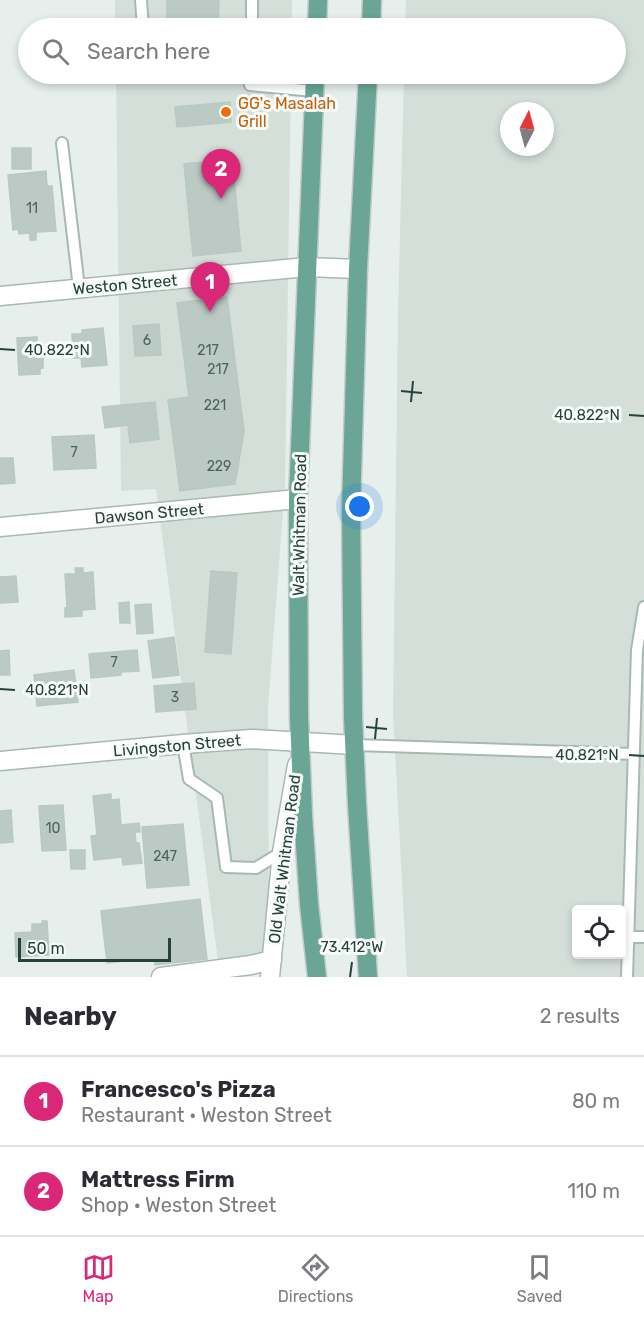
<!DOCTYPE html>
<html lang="en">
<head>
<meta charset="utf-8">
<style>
	body { margin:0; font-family:Rubik,sans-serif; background:#f7f7f7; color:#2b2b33 }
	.controls { position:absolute; right:18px; bottom:18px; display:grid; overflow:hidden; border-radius:6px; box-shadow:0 3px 9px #0003 }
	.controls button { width:54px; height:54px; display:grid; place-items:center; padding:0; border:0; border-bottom:2px solid #e1e1e2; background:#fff; color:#2b2b33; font:30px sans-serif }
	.compass { position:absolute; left:500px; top:102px; width:54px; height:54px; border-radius:50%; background:#fff; box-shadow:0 3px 9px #0003; rotate:6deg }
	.scale { position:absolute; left:18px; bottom:15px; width:153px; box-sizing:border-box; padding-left:6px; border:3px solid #24423a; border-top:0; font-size:16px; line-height:21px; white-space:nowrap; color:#24423a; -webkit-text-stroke:4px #f7fbf9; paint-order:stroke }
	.you { position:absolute; left:360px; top:507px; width:21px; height:21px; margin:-15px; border:4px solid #fff; border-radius:50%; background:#1a73e8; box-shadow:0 0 0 9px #1a73e833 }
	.badge { display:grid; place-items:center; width:39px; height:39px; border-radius:50%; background:#db2777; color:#fff; font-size:20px; font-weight:700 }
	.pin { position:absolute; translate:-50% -50px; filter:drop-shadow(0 2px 3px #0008) }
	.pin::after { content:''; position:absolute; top:32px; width:21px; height:18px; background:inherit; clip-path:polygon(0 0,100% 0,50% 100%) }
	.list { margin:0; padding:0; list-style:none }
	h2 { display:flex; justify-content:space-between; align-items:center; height:78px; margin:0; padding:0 24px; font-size:26px }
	h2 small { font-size:20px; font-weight:400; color:#7c7c81 }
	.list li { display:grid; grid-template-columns:39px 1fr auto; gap:18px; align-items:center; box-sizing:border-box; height:90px; padding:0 24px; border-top:2px solid #e1e1e2 }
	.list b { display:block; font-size:22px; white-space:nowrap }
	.list p { margin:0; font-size:20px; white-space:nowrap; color:#7c7c81 }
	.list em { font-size:20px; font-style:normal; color:#7c7c81 }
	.icon { flex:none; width:33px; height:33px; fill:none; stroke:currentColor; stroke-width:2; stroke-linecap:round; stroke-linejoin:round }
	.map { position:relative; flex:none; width:644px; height:977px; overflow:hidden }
	.search { position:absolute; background:#fff; box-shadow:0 3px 9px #0003; left:18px; right:18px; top:18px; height:66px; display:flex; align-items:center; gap:15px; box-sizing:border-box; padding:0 21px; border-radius:33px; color:#7c7c81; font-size:22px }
	.sheet { height:258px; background:#fff }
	nav { display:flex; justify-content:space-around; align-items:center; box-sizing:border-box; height:84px; border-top:2px solid #e1e1e2; background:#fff; font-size:16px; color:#7c7c81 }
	nav a { display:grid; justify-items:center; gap:3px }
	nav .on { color:#db2777 }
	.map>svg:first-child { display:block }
</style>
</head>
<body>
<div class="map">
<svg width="644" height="977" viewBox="0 0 644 977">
	<rect width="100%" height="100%" fill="#e6efeb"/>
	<path fill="#d4dfda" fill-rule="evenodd" d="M115,0H292V28H115Z
		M406,0H644V977H407L393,712L398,313L404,74H616V28H405ZM509,111H545V147H509ZM576,910H622V954H576Z
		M116,74H291L285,486L268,707L269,955L218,961L156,489L121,491Z"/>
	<path fill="#bbcac4" stroke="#b8c9c2" stroke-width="1.5" d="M167,0H219L218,28H167Z
		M230,102L231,122L177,127L175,107Z
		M12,148H31V169H12Z
		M232,159L241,251L193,256L184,164Z
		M46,171L47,186H52L56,231L36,232V240H30V233L19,234L18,229L13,230L8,175Z
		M227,297L244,431L235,484L180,491L168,400L189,397L177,303Z
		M159,324L161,355L135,356L133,326Z
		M103,328L107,365L82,367L81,358H73L72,334H82V330Z
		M37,337L39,358H43V368L40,369V374L19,375L17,338Z
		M155,402L159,439L130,443L128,425L105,428L102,407Z
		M94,435L96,468L54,470L52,437Z
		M0,458H13L15,483L0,484Z
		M75,568H83V573L93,572L95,609L82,610V616L65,617V608H67L65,574H76Z
		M211,571L237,573L231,654L205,652Z
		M16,576L18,602L0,603V577Z
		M129,602L130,623H120L119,603Z
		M151,604L153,633L137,634L135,605Z
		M174,637L179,675L153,678L148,641Z
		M9,650L10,675H0V651Z
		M137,650L139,671L121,672V675L91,678L89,654Z
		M74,670L78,702L37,706L34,675Z
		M194,683L196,709L156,712L154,686Z
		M111,794V800L119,799L121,825L139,823L140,832H135L136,843H139L142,863L123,865L122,857L94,860L91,836L97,835L93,796Z
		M63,805L66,850L42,851L39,806Z
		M11,810L13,842L0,843V811Z
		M183,824L189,885L147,888L142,827Z
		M70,850H85V869H71Z
		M200,899L207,959L155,965L154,958L107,963L101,911Z
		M42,921H47L49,955L16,957L15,933L32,932V924H42Z"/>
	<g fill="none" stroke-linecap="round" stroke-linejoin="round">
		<g stroke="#a8b8b2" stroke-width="14">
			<path id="service" d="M141,0L143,28
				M252,28V0
				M251,74L250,85L314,91
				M62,143L79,288
				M183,744L189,779L217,798L226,867L256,868L282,852
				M355,745L634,754
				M628,937H644
				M627,977L637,650L644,607"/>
		</g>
		<g stroke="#a8b8b2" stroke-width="21">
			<path id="minor" d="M0,296L307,267L358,269
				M0,527L298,499
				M0,761L183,744L252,739L355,745
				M161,977L251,965L272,960"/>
		</g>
		<g stroke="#a8b8b2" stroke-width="21">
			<path id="tertiary" d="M270,977L282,852L297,765"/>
		</g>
		<g stroke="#c2cac8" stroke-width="21">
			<path id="primary" d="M317,28L318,0
				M371,28L372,0
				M315,74L298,499L299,717L303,815L309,904L317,977
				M368,977L357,804L353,717L351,509L358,269L368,74"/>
		</g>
		<use href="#service" stroke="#fff" stroke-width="10"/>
		<use href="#minor" stroke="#fff" stroke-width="18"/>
		<use href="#tertiary" stroke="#fff" stroke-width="18"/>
		<use href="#primary" stroke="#6aa596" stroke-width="18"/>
	</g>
	<path fill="none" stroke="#24423a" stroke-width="2" d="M0,349L15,350M401,391L422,393M411,402L413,381M629,415L644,416M0,689L15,690M366,727L387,729M375,739L377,718M629,755L644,756M350,977L352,962"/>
	<circle fill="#e8710a" stroke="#f7fbf9" stroke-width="2" cx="226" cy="112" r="6"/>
	<g text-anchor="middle" stroke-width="6" stroke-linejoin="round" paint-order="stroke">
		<g font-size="14" fill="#4a645c">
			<text x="32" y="213">11</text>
			<text x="147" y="345">6</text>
			<text x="208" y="355">217</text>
			<text x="218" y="374">217</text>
			<text x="215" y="410">221</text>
			<text x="74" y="457">7</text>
			<text x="219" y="471">229</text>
			<text x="114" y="667">7</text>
			<text x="175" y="702">3</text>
			<text x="53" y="833">10</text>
			<text x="165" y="861">247</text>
		</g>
		<g font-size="16" fill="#c56008" stroke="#f7fbf9" text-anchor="start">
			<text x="238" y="109">GG's Masalah<tspan x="238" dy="18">Grill</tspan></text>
		</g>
		<g font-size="16" fill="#24423a" stroke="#f7fbf9">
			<text transform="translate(125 284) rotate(-5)" y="6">Weston Street</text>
			<text transform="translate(149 513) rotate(-5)" y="6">Dawson Street</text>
			<text transform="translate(299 525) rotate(-89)" y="6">Walt Whitman Road</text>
			<text transform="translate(177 745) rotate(-5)" y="6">Livingston Street</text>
			<text transform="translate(284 859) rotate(-83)" y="6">Old Walt Whitman Road</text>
		</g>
	</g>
	<g font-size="15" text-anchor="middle" fill="#24423a" stroke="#f7fbf9" stroke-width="6" stroke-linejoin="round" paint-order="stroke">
		<text x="57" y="355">40.822°N</text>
		<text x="587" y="420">40.822°N</text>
		<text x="57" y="695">40.821°N</text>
		<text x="587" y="760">40.821°N</text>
		<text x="352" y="952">73.412°W</text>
	</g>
</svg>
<div class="controls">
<button><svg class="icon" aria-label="locate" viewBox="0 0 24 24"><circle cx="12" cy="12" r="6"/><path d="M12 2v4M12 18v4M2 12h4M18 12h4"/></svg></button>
</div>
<svg class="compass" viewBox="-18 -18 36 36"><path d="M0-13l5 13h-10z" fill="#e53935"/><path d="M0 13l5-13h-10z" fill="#7c7c81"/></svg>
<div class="scale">50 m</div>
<div class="you"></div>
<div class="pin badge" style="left:210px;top:312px">1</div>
<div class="pin badge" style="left:221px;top:199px">2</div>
<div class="search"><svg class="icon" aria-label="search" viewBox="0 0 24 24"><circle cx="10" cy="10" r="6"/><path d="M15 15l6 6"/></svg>Search here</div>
</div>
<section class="sheet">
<h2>Nearby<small>2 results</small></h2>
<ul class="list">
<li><span class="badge">1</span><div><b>Francesco's Pizza</b><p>Restaurant · Weston Street</p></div><em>80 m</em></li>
<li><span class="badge">2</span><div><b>Mattress Firm</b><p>Shop · Weston Street</p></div><em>110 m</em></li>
</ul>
</section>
<nav>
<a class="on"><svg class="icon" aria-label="map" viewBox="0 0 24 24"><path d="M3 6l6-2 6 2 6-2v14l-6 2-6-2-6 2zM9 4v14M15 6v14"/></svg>Map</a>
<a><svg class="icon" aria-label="directions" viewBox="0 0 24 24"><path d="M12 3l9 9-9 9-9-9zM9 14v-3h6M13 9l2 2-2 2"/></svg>Directions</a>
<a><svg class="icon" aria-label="saved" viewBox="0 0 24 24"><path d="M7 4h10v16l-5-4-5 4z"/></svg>Saved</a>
</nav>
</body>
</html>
